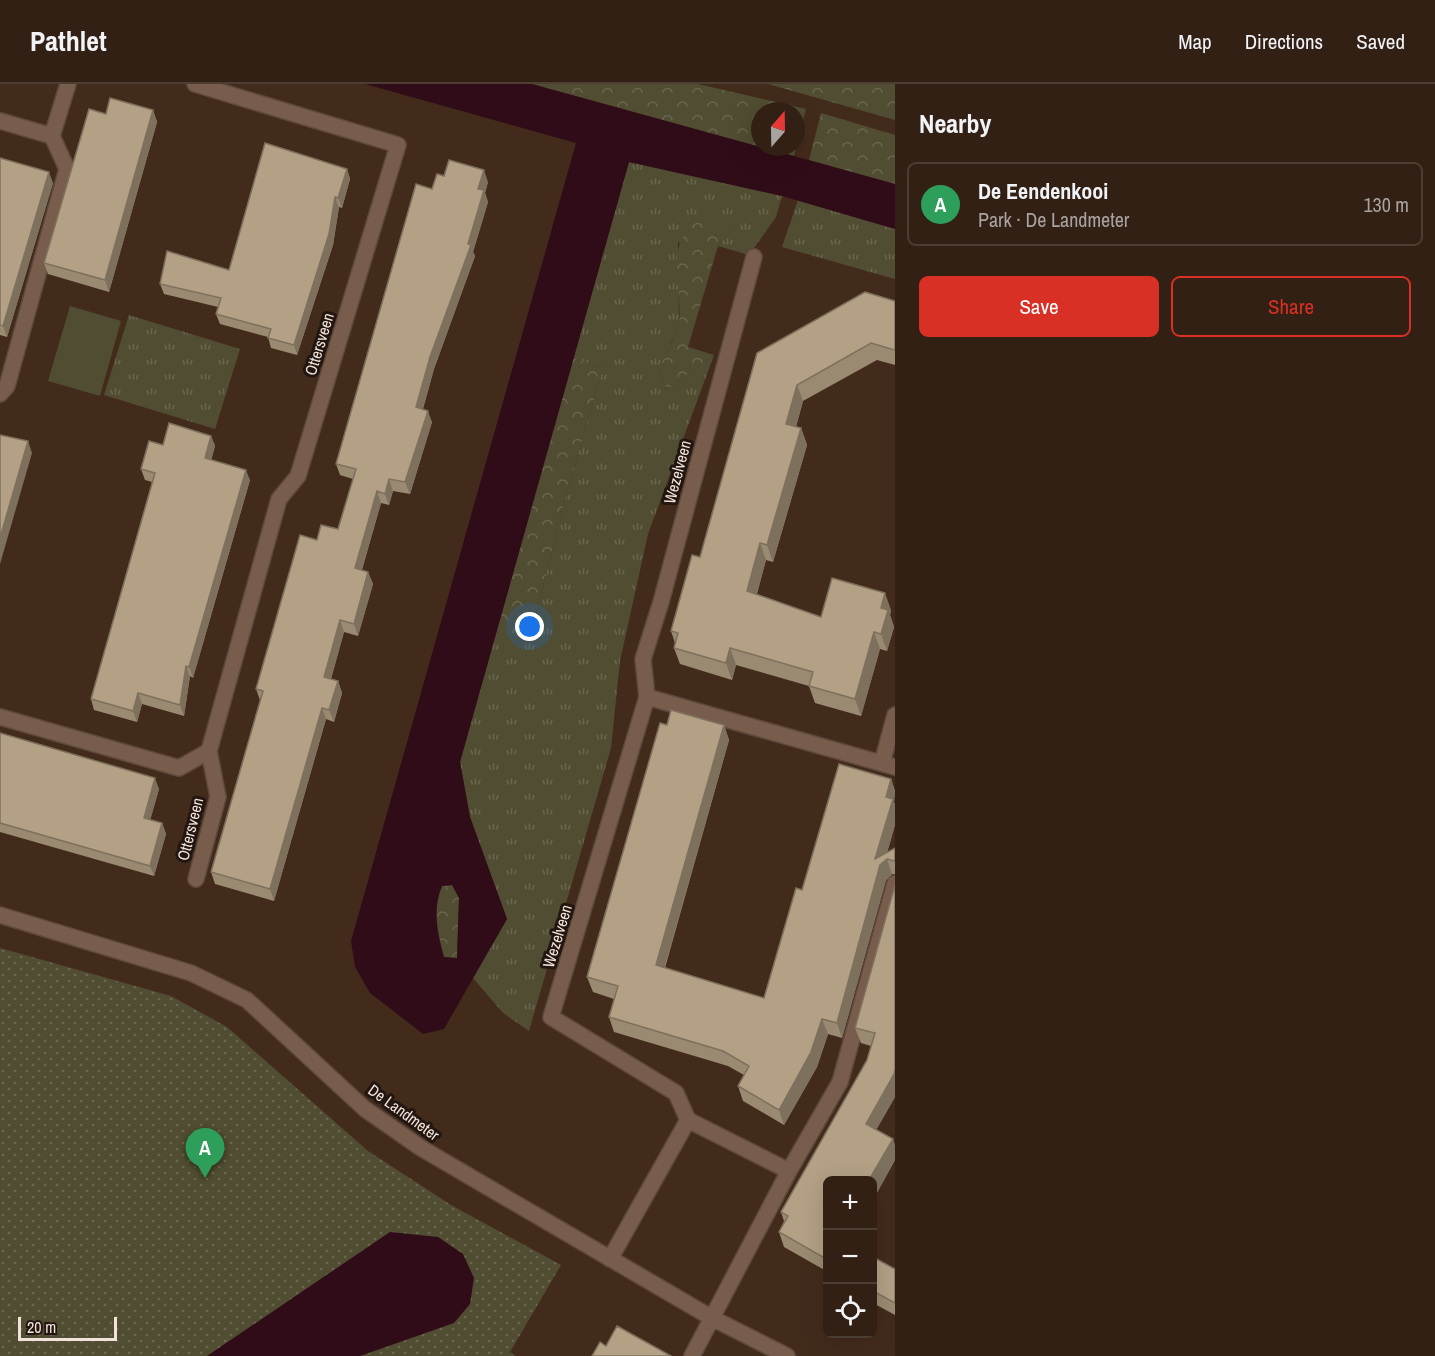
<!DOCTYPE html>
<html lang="en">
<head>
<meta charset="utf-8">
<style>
	body { margin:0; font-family:"Archivo Narrow",sans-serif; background:#3a281e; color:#f1f3f6 }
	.controls { position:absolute; right:18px; bottom:18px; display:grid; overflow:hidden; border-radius:9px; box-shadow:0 6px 24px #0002 }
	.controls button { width:54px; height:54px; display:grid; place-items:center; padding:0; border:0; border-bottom:2px solid #4d3e34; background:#322015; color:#f1f3f6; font:30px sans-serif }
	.compass { position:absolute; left:751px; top:18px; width:54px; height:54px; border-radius:50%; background:#322015; box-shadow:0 6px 24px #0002; rotate:20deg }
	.scale { position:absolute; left:18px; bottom:15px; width:99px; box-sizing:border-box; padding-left:6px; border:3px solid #f2e2d9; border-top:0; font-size:16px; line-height:21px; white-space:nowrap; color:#f2e2d9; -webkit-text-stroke:4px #221610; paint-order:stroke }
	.you { position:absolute; left:530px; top:543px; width:21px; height:21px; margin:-15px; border:4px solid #fff; border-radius:50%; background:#1a73e8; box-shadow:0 0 0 9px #1a73e833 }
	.badge { display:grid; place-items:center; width:39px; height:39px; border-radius:50%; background:#d93025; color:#fff; font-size:20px; font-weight:700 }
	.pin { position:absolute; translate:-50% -50px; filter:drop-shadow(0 2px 3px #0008) }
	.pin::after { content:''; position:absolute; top:32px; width:21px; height:18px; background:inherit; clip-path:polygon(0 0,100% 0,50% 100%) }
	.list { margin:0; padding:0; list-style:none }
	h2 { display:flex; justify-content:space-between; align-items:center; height:78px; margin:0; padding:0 24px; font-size:26px }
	h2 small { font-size:20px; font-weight:400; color:#a8a3a0 }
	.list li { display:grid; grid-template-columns:39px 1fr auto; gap:18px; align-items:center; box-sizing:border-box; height:84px; margin:0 12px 12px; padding:0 12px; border:2px solid #4d3e34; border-radius:9px }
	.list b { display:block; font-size:22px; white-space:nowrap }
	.list p { margin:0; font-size:20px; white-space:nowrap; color:#a8a3a0 }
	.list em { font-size:20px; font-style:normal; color:#a8a3a0 }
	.actions { display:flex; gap:12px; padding:18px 24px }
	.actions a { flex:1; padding:14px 0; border:2px solid #d93025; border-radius:9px; text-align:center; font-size:21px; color:#d93025 }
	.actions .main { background:#d93025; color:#fff }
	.icon { flex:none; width:33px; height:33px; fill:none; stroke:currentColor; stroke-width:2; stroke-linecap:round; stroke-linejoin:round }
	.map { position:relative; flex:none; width:895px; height:1272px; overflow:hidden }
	header { display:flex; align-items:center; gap:36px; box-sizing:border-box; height:84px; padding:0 30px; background:#322015; border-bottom:2px solid #4d3e34 }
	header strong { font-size:28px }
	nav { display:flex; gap:33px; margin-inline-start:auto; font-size:21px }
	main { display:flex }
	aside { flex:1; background:#322015 }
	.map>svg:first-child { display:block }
</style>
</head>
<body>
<header>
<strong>Pathlet</strong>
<nav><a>Map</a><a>Directions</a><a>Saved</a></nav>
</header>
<main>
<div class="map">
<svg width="895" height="1272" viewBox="0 0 895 1272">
	<defs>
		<pattern id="grass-tufts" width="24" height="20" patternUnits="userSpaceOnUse" patternTransform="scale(1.5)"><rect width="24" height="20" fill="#514d32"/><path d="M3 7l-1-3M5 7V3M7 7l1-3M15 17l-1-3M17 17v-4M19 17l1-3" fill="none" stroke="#6a664f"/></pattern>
		<pattern id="forest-crowns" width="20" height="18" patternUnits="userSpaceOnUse" patternTransform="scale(1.5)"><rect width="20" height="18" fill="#514d32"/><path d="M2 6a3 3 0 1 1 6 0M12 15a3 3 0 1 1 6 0" fill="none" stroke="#6a664f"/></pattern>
		<pattern id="park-dots" width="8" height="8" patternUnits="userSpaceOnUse" patternTransform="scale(1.5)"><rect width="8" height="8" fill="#514d32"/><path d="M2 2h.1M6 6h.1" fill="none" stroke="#6a664f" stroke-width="1.8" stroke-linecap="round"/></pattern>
	</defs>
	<rect width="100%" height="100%" fill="#432b1c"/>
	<path fill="url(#grass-tufts)" d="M629,78L782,112L776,133L749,171L718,162L732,146L678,159L679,242L658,286L667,306L714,271L648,450L620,577L611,664L529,947L503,929L473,894L507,835L470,733L460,678L496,548L529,559L563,422L603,284L573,274Z
		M798,116L895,145V195L782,163Z
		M129,231L240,265L215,345L104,311Z"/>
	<path fill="url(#forest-crowns)" d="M532,0H698L806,25L794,72L761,63H796V27H760V63Z
		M768,0H895V36Z
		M821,29L895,51V100L809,76Z
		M700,136L732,146L718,162L688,263L714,271L667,306L658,286C663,273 677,251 679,239C683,202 662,158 700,136Z
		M573,274L603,284L563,422L529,559L496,548Z
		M452,801L459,814L457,874H444C438,849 432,825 442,802Z"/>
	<path fill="url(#park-dots)" d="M0,864L171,912L227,943L368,1067L451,1121L561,1181L510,1268L516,1272H0Z"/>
	<path fill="#514d32" d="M70,222L121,237L100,312L48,297Z"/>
	<path fill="#300c18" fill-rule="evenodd" d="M365,0H532L895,100V145L782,112L629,78L460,678L470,733L507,835L444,945L423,950L370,909L355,883L351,857L576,59ZM452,801L459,814L457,874L444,873C437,849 432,825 442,802Z
		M390,1148L438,1153L463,1170L474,1194L470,1220L454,1239L360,1272H207Z"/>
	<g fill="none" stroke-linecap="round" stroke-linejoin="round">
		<g stroke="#5d493c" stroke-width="18">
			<path id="pedestrian" d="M0,310L7,302L67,85L52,52
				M840,998L895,799"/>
		</g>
		<g stroke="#5d493c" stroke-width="18">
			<path id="minor" d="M0,37L52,52L68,0
				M754,173L661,518L643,575L647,613L551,933L676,1009L688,1036L789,1087
				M647,613L895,683
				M0,633L179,684L209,667L279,415L298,392L398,61L195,0
				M882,679L895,631
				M196,795L218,713L209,667
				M0,831L191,889L247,916L365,1025L421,1064L712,1234L787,1272
				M610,1175L688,1036
				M692,1272L789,1087L840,998"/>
		</g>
		<use href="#pedestrian" stroke="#785d4d" stroke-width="15"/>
		<use href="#minor" stroke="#785d4d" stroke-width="15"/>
	</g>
	<path fill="#9a8a72" d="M153,26L157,38L109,208L48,190L44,179L106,30Z
		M0,74L53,99L7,253L0,251Z
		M347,85L350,95L342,124L339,123L333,161L297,271L271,264L268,253L220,240L216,230L218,223L164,210L160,200L229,186Z
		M444,92L488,98L485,109L488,118L473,168L475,172L434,285L423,325L432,338L410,410L393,407L389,421L381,419L362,486L368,488L373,500L358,552L344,548L331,595L338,597L342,609L334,638L326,635L274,817L215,800L211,788L260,616L256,605L317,456L338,445L353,395L340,391L336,380L432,105Z
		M895,217V281L877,276L803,317L796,343L801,344L807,361L773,478L766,476L757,510L821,533L891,526L890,531L894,543L887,567L880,565L861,632L815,619L809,602L736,581L732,596L680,580L674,564L675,559L671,547L700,473L757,269Z
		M211,352L215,362L211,376L250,396L193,594L190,592L184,632L142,620L137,638L94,626L91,615L152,398L145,396L141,385L163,361Z
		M667,641H724L729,656L665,884L764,914L802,806L891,695L895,707L894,718L895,721V741L887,769L895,764V790H892L886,796L842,954L828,950L817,983L784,1041L743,1017L738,1002L744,991L728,982L614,948L609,933L614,915L593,908L587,893Z
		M0,649L159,705L150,736L162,739L166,750L154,792L0,748Z
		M895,801V1013L876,1046L893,1055L895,1062V1076L873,1116V1096H828V1188L784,1163L779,1148L784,1137L781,1128L867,976L871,962L861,959L855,944Z
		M873,1173L895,1185V1231L873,1219Z"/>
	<path fill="#7d705d" d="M153,26L157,38L109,208L105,196Z
		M347,85L350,95L342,124L338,114Z
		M484,86L488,98L485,109L488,118L473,168L475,172L434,285L420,334L416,323L430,273L468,160L478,105Z
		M49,88L53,99L7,253L3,242Z
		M335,113L339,123L333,161L297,271L294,261Z
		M797,301L803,317L792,357L786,340Z
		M428,327L432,338L410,410L405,398Z
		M801,344L807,361L773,478L767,461Z
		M211,352L215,362L209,385L205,374Z
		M28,357L32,369L0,480V454Z
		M246,386L250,396L193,594L189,583Z
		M389,395L393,407L389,421L385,410Z
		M377,407L381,419L359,495L355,484Z
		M760,459L766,476L753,523L747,507Z
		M368,488L373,500L358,552L354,540Z
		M885,509L891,526L890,531L894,543L887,567L881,550V524Z
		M340,536L344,548L328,605L324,593Z
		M874,548L880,565L861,632L855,615Z
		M730,564L736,581L732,596L726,579Z
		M186,582L190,592L184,632L180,621Z
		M338,597L342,609L334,638L329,626Z
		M138,609L142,620L137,638L133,627Z
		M322,624L326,635L274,817L270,805Z
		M724,641L729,656L661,896L656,881Z
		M155,694L159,705L148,744L144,734Z
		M891,695L895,707L894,718L895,721V741L885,776L887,775L892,790L886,796L842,954L837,939L875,775L886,713Z
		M162,739L166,750L154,792L150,782Z
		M822,935L828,950L817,983L784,1041L779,1026Z
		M895,985V1013L871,1055L866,1040Z
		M893,1055L895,1062V1076L873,1116V1096H869Z"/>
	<path fill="#b3a085" stroke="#7d705d" stroke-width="1.5" d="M110,14L153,26L105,196L44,179L89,25L106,30Z
		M265,59L347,85L338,114L335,113L329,150L294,261L268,254L271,245L216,230L221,214L160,200L167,167L229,186Z
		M0,74L49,88L3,242L0,241Z
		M449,76L484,86L478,105L484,106L468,160L471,161L430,273L416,323L428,327L405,398L389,395L385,410L377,407L355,484L368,488L354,540L340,536L324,593L338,597L329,626L322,624L270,805L211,788L263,607L256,605L300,451L317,456L321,441L338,445L356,385L336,380L416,100L432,105L437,90L444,92Z
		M865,208L895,217V266L871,259L797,301L786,340L801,344L767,461L760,459L747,507L821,533L832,494L885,509L881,524L888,526L881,550L874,548L855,615L809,602L813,588L730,564L726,579L674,564L678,549L671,547L692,471L700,473L757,269Z
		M169,339L211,352L205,374L246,386L189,583L186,582L180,621L138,609L133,627L91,615L155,389L141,385L149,357L163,361Z
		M0,351L28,357L0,454Z
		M671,626L724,641L656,881L764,914L796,804L802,806L839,680L891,695L886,713L893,715L875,775L895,764V777L887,775L880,781L837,939L822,935L811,968L779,1026L738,1002L749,982L723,967L609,933L618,902L587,893L660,639L667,641Z
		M0,649L155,694L144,734L162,739L150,782L0,739Z
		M895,801V985L894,990L866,1040L893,1055L869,1096H828V1176L779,1148L788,1132L781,1128L867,976L875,949L855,944Z
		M873,1173L895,1185V1219L873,1207Z
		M617,1242L671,1272H592L600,1258L606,1262Z"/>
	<g text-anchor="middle" stroke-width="6" stroke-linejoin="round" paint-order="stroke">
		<g font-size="16" fill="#f2e2d9" stroke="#221610">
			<text transform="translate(319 260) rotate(-73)" y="6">Ottersveen</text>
			<text transform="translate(677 388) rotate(-75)" y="6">Wezelveen</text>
			<text transform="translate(190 745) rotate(-76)" y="6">Ottersveen</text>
			<text transform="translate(557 852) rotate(-73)" y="6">Wezelveen</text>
			<text transform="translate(404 1028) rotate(36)" y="6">De Landmeter</text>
		</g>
	</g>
</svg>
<div class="controls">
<button>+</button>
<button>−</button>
<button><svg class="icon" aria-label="locate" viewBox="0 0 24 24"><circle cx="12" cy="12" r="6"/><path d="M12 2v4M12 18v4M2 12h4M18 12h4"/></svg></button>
</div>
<svg class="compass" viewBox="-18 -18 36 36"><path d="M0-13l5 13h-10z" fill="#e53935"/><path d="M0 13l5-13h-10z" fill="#a8a3a0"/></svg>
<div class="scale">20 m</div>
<div class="you"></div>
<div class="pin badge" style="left:205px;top:1094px;background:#2e9e5b">A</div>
</div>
<aside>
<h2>Nearby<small></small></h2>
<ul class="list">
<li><span class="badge" style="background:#2e9e5b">A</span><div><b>De Eendenkooi</b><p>Park · De Landmeter</p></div><em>130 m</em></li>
</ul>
<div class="actions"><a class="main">Save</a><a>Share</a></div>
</aside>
</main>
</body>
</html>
